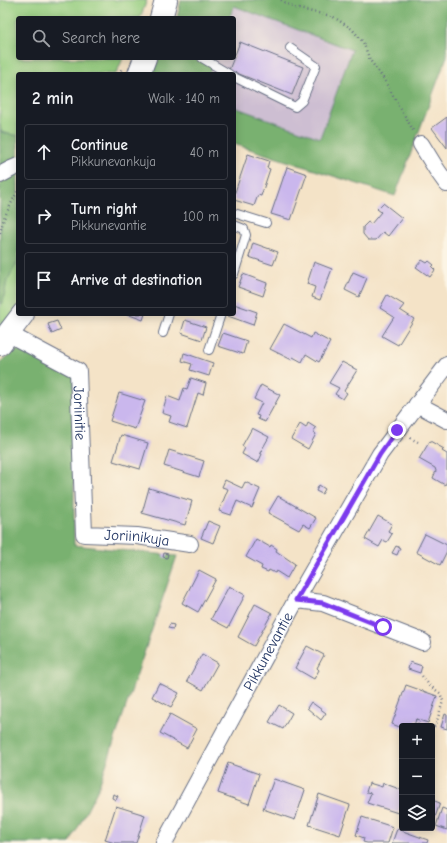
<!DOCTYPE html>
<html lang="en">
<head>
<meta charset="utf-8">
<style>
	body { margin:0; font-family:"Comic Neue",sans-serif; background:#20242c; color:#f1f3f6 }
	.controls { position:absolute; right:12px; bottom:12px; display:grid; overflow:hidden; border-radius:4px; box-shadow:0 2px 10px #0003 }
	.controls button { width:36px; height:36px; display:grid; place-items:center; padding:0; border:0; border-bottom:1px solid #363941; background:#171b24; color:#f1f3f6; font:20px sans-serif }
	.stop { position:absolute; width:12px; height:12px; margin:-9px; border:3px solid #7c3aed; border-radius:50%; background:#fff }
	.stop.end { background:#7c3aed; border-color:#fff; box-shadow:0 1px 4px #0008 }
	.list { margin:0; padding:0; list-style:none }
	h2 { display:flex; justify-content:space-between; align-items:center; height:52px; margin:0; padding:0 16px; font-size:17px }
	h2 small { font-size:13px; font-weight:400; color:#9ea1a6 }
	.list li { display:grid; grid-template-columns:26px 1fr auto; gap:12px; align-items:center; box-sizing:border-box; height:56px; margin:0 8px 8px; padding:0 8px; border:1px solid #363941; border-radius:4px }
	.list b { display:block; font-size:15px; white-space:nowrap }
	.list p { margin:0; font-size:13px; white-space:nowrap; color:#9ea1a6 }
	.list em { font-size:13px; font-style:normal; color:#9ea1a6 }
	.icon { flex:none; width:22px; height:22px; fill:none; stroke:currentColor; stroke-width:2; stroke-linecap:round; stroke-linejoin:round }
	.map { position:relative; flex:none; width:447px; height:843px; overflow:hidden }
	.search { position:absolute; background:#171b24; box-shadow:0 2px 10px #0003; left:16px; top:16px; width:220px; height:44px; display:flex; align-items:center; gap:10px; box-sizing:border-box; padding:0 14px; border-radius:4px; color:#9ea1a6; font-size:15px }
	.panel { position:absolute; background:#171b24; box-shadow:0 2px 10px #0003; left:16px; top:72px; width:220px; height:244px; border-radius:4px }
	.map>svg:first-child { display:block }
</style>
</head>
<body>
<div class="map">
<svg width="447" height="843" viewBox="0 0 447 843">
	<rect width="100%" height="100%" fill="#fcf5e5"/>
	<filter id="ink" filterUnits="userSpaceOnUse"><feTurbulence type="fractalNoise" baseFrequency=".025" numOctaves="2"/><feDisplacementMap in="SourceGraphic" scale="8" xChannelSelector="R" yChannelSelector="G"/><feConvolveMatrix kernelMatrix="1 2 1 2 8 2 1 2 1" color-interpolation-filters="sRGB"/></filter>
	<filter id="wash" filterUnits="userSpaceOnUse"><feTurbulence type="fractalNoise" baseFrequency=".012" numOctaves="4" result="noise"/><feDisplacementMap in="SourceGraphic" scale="16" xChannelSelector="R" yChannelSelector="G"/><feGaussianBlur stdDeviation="0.9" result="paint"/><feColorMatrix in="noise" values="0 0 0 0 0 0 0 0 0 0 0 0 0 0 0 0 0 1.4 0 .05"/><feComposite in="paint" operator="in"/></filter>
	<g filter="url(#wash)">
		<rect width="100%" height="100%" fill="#f4e3c7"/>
		<path fill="#cdbed2" d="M234,6L352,50L320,138L234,107V74H209L215,58H234V18H229Z"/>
		<path fill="#97ce81" stroke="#597e70" d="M0,0H147L140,18H18V58H123L116,74H18V136L1,132L0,124Z
			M18,183V307L0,330V204Z"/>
		<path fill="#79b16f" stroke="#4a7066" d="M181,0H447V56L395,196L234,144V107L320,138L352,50L234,6L229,18H177Z
			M159,58H215L209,74H152Z
			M0,124L1,132L18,136V161L0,167Z
			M18,171V261L7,281L3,302L0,304V183Z
			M17,350L50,362L74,374V545L177,556L98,789L70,843H0V362Z"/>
		<g id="blocks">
			<path fill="#cab7ed" d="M240,42L303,67L292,95L229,70Z
				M447,117V148L432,128Z
				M248,154L269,161L267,168L270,169L261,196L258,195L254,206L234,200V195Z
				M287,167L307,174L291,220L271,214Z
				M383,203L402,218L388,236L383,232L376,240H368L363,234V227L368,222L371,224L381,212L377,209Z
				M253,243L278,252L273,265L249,257Z
				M422,260L427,263L429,261L434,265L432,267L435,270L430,277L416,267Z
				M314,262L332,269L320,300L312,297L315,287L307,284Z
				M353,272L367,278L359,297L345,290Z
				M243,274L267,283L263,296L238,287Z
				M387,295L404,305L400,310L414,319L398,345L382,336L394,317L380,308Z
				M234,304L257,312L253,325L228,316L229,314H234Z
				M127,314H145L143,320Z
				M185,320L206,327L202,340L181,333Z
				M57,321L61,330L52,334L48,324Z
				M284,324L311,338L313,333L330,342L319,362L306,354L302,362L293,357L292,360L270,349Z
				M223,333L247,341L243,354L218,346Z
				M184,353L213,363L209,376L190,370L192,364L182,361Z
				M342,362L357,370L344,391L347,393L343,399L335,394L339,388L329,383Z
				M191,378L206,383L203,395L198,393L187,428L169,422L171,416L162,413L167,396L180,401L184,388L187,389Z
				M261,385L280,395L265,422L258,419L259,416L256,415L262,403L254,399Z
				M119,393L145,401L135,429L110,421Z
				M308,423L316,428L313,432L316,434L308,449L291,439L300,424L306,428Z
				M252,428L269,437L260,453L262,454L258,463L242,454L245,448L242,446Z
				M121,435L148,443L140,469L113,461Z
				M430,441L444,449L442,451L447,454V481L445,485L433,478L436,471L435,468L419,459Z
				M169,450L204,461L199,477L164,466Z
				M225,480L242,488L245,482L260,489L252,508L237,501L231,515L219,511L228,489L222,487Z
				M319,485L325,489L322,494L316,491Z
				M149,488L192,501L185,525L142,513Z
				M278,496L316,518L310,528L303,524L299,530L268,513Z
				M378,516L392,524L388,531L392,534L387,542L383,540L379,547L365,539Z
				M208,521L220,526L213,543L201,538Z
				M425,534L447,545V551L440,565L416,552Z
				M256,539L270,547L271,545L277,549L276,551L295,564L287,578L276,571L275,573L269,570L268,572L261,569L262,566L246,557Z
				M396,546L400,548L397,555L392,553Z
				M164,553L168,554L167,558L163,557Z
				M199,570L216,579L198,612L182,603Z
				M229,586L245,595L228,628L211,619Z
				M255,604L272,613L254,646L238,637Z
				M170,624L174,625L173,629L168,628Z
				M307,646L324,655L317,668L319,670L314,679L295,668Z
				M202,654L218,663L203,690L187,681Z
				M410,662L422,666L420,673L408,669Z
				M159,683L179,693L171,707L152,697Z
				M406,685L437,696L428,723L416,719L414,726H402V728L392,724Z
				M311,702L326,713L321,720L307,708Z
				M279,705L292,713L283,729L269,722Z
				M170,714L197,729L187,748L160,733Z
				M445,714L447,715V729L441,727Z
				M228,763L259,774L249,804L218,793Z
				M274,779L305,790L295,820L263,809Z
				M369,783L382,787L383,783L402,790V802L398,813L367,803L371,793L366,792Z
				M113,794L118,796L116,800L112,798Z
				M319,794L350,805L340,835L309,825Z
				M432,800L440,803L432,826Z
				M116,806L145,815L136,843H115L105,840Z
				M442,808L447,810V830L436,826Z
				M362,817L393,827L388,843H367L363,842L364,838L356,835Z
				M397,829L428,840L427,843H392Z"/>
		</g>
	</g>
	<g filter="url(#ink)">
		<use href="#blocks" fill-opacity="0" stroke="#676e83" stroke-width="1"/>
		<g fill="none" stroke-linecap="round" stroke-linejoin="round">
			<g stroke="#676e83" stroke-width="10">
				<path id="lane" d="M202,58L229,74
					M234,77L295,107L302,101L316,66L290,48
					M234,213L266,223
					M234,225L244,229L246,235L234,274
					M163,333L169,314
					M209,350L221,314"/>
			</g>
			<g stroke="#676e83" stroke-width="18">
				<g id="street">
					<path d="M421,144L437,170L447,184"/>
					<path d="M0,175L11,169L18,166"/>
					<path id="s1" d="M9,333L20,340L78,371L84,534L137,536L190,544"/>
					<path d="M417,404L447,420"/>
					<path d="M296,600L323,603L423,642"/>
					<path id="s2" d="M164,843L296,600L380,454L447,365"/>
				</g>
			</g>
			<g stroke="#676e83" stroke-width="24">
				<path id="secondary" d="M161,18L166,0
					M139,74L145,58
					M0,344L23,314"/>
			</g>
			<path stroke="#676e83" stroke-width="2.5" stroke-dasharray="1 3" stroke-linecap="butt" d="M281,0L294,8L332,16L352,29L363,42L370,60L383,78L414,132
				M119,74L122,68
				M0,233L4,218L18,190
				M410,438L418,442
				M422,676L430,686L440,693L443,701L436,724L432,729
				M416,719L420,726"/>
			<use href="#lane" stroke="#fff" stroke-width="8"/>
			<use href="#street" stroke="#fff" stroke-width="16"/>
			<use href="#secondary" stroke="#fff" stroke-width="22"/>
		</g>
	</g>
	<g fill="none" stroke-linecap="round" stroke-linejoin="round" filter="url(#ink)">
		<path stroke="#7c3aed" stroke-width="5" d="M383,627L323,603L296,600L380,454L397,430"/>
	</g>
	<g text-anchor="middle" stroke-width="4" stroke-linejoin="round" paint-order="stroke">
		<g font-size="15" fill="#1b2f5e" stroke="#fcf5e5">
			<text dy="5" stroke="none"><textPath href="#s1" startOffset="121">Joriinitie</textPath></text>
			<text dy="5" stroke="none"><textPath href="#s1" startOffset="295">Joriinikuja</textPath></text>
			<text dy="5" stroke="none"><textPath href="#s2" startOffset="218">Pikkunevantie</textPath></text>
		</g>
	</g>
</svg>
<div class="controls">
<button>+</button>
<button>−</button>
<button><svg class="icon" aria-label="layers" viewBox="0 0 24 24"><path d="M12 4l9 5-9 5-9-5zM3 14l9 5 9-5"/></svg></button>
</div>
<div class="stop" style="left:383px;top:627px"></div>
<div class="stop end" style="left:397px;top:430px"></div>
<div class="search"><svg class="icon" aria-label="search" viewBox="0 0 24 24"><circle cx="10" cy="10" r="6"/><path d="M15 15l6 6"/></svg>Search here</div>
<section class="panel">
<h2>2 min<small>Walk · 140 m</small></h2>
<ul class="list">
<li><svg class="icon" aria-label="ahead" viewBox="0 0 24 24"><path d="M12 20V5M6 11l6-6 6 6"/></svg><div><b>Continue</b><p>Pikkunevankuja</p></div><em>40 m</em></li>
<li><svg class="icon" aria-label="right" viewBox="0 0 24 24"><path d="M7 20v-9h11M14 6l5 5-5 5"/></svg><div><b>Turn right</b><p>Pikkunevantie</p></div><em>100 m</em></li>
<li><svg class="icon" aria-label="arrive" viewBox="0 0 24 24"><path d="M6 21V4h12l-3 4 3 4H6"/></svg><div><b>Arrive at destination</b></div></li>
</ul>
</section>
</div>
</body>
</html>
